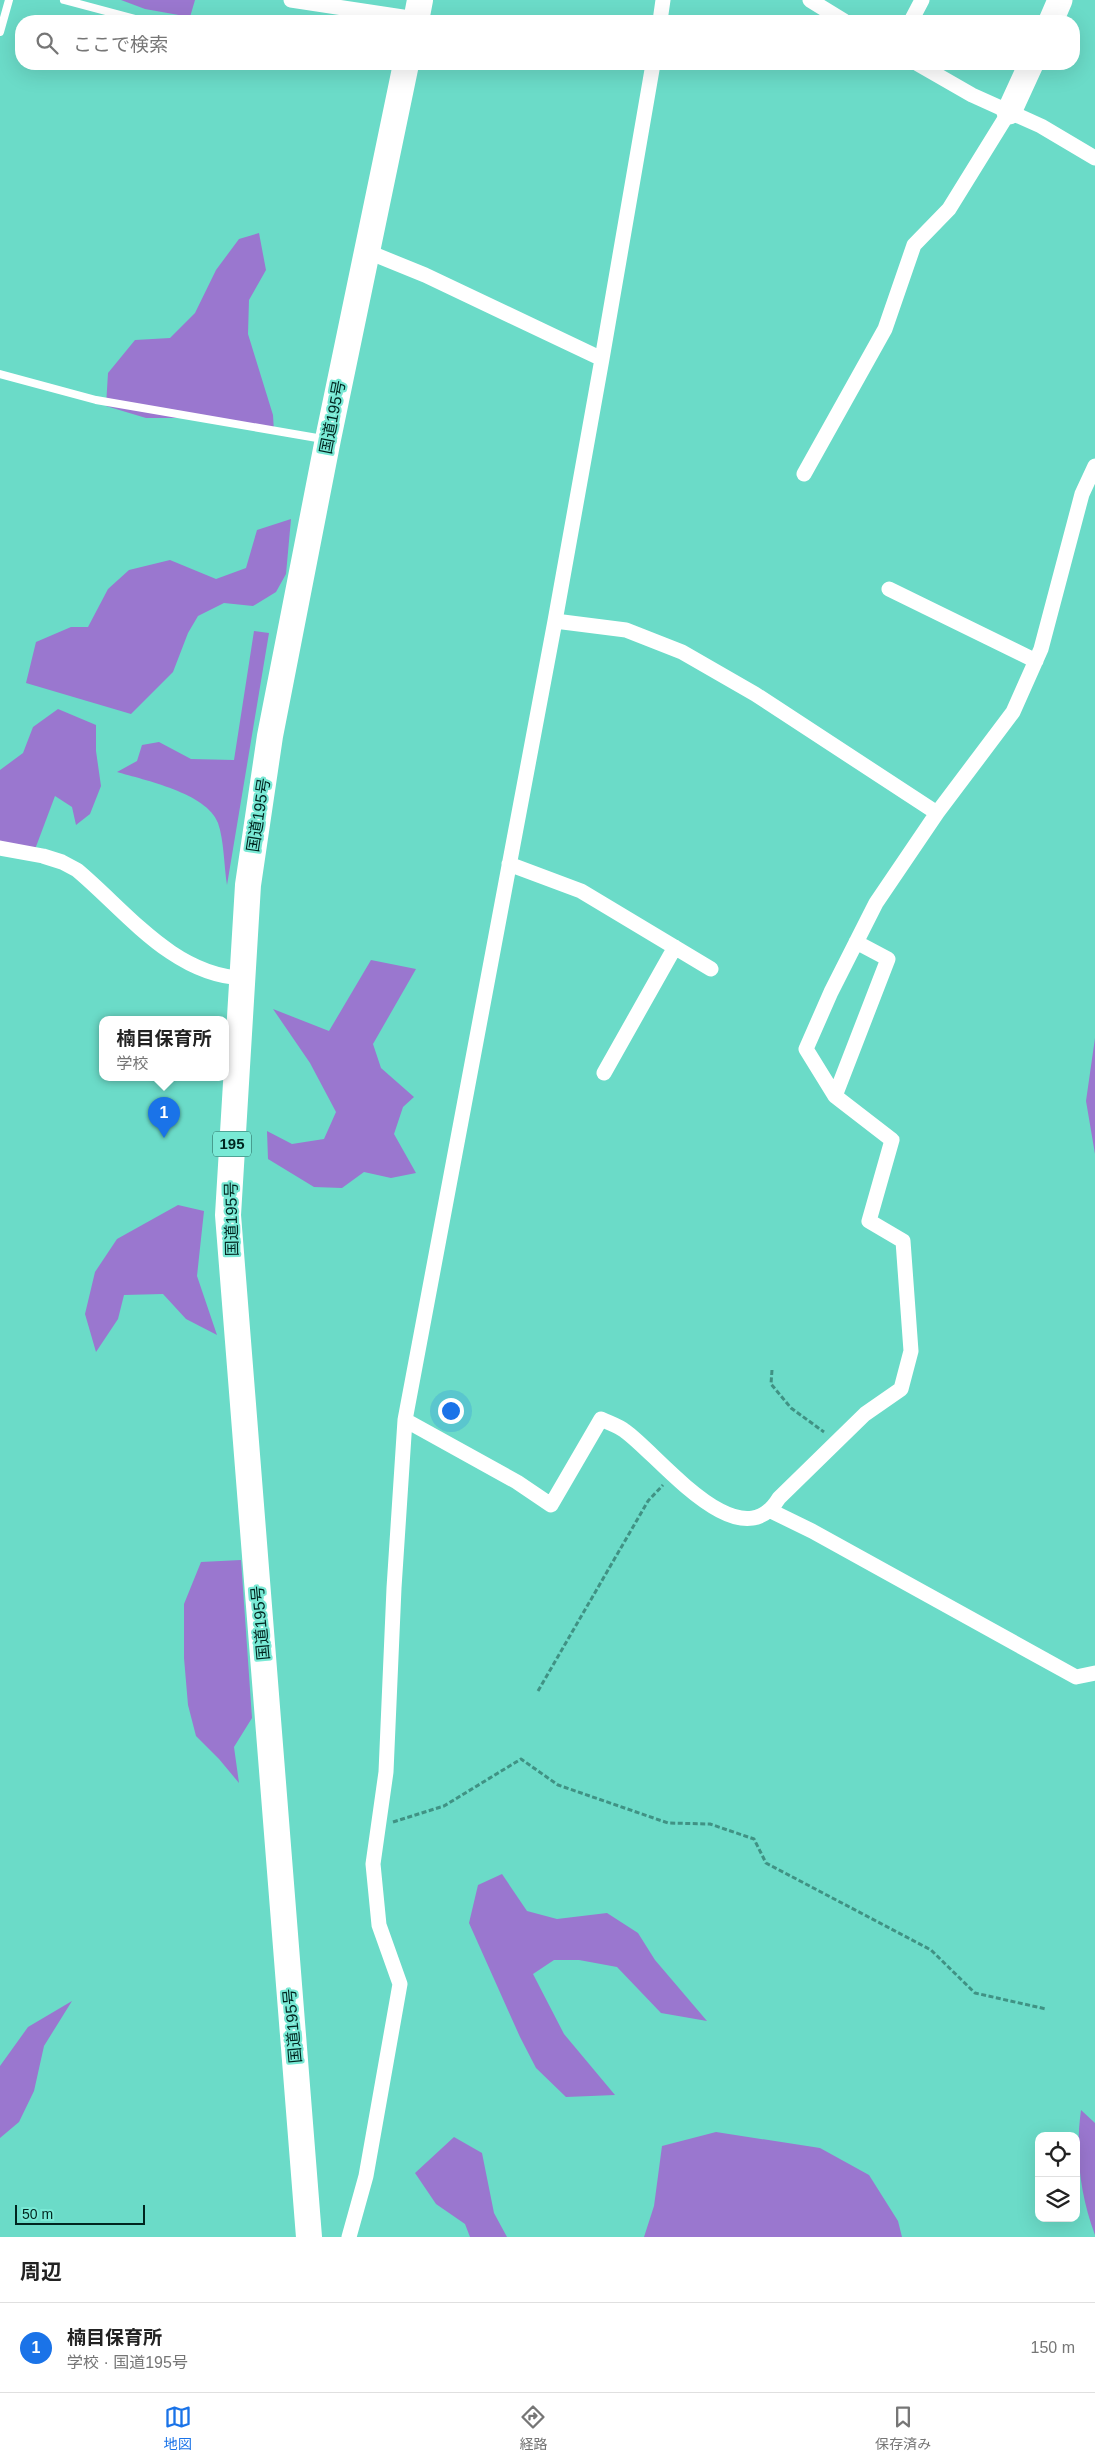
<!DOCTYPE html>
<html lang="ja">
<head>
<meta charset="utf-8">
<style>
	body { margin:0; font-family:Arial,"Noto Sans JP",sans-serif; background:#f6f6f6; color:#222 }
	.controls { position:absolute; right:15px; bottom:15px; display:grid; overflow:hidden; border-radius:10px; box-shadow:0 5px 20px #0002 }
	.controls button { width:45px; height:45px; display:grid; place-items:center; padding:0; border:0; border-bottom:1px solid #e0e0e0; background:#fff; color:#222; font:25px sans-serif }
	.scale { position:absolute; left:15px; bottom:12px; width:130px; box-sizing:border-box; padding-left:5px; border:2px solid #00251f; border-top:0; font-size:14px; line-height:18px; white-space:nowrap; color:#00251f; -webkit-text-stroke:4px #79e9d5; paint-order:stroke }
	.you { position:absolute; left:450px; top:1410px; width:18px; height:18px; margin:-12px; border:4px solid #fff; border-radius:50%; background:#1a73e8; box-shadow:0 0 0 8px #1a73e833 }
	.badge { display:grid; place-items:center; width:32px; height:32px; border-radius:50%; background:#1a73e8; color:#fff; font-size:16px; font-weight:700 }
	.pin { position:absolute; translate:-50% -41px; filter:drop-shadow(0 1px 2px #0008) }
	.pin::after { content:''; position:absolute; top:26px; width:18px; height:15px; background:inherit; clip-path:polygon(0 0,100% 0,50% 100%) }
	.popup { position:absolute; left:99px; top:1016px; width:130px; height:65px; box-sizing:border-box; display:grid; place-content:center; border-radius:10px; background:#fff; filter:drop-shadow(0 1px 4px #0005); font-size:16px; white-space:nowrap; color:#767676 }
	.popup b { font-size:19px; color:#222 }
	.popup::after { content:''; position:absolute; left:50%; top:100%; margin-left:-10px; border:10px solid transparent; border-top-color:#fff }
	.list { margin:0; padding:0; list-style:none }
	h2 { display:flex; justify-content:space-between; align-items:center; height:65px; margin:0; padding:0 20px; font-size:21px }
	h2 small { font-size:16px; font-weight:400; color:#767676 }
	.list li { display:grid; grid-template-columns:32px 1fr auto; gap:15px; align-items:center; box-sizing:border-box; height:90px; padding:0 20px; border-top:1px solid #e0e0e0 }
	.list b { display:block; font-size:19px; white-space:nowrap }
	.list p { margin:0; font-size:16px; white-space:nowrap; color:#767676 }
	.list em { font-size:16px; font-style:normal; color:#767676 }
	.icon { flex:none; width:28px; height:28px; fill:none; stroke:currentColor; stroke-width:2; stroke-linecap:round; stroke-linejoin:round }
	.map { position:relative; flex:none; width:1095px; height:2237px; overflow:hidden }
	.search { position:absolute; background:#fff; box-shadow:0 5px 20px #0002; left:15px; right:15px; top:15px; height:55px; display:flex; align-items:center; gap:12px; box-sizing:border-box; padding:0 18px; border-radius:20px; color:#767676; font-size:19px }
	.sheet { height:155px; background:#fff }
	nav { display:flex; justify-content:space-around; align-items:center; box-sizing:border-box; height:70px; border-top:1px solid #e0e0e0; background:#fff; font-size:14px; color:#767676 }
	nav a { display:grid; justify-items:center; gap:2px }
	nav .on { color:#1a73e8 }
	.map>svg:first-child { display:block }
</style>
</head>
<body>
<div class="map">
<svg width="1095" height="2237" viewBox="0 0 1095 2237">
	<rect width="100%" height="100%" fill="#6bdbc8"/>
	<path fill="#9a77cf" d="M121,0H195L190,17L145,9Z
		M259,233L266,270L249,300L248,334L273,415L274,432L186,418H146L106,406L108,373L135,340L170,338L195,313L216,270L239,239Z
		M291,519L286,574L276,592L253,606L224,603L198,616L188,633L173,672L131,714L26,683L36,642L71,627H88L108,589L129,570L170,560L216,579L246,568L257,530Z
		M254,631L269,633L227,885C224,866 224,840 218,823C207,793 144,780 117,772L137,761L142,745L159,742L191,759L234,760Z
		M58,709L96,725V751L101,786L90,814L76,825L72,807L55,796L34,852L0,843V770L23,753L33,727Z
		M371,960L416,969L373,1044L381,1068L414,1097L403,1107L394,1134L416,1173L391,1178L364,1172L342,1188L314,1187L268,1159L267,1131L292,1144L324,1139L336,1112L310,1063L273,1009L329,1031Z
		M1095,1038V1154L1086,1101Z
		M178,1205L204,1211L197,1276L217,1335L186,1319L163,1294L124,1295L118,1319L96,1352L85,1314L95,1272L117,1239Z
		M241,1560L252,1718L234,1747L239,1783L219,1759L196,1736L188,1705L184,1658V1604L201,1562Z
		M502,1874L527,1911L557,1919L607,1913L638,1933L655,1960L707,2021L661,2013L617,1967L579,1960H554L533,1974L564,2034L615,2095L566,2097L536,2068L520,2037L469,1923L478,1885Z
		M72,2001L44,2046L34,2091L19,2122L0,2138V2066L28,2027Z
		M1081,2110L1095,2123V2235C1080,2194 1075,2154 1081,2110Z
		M716,2132L820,2148L869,2175L898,2221L902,2237H644L654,2206L662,2146Z
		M454,2137L482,2153L494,2213L507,2237H470L465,2224L436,2204L415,2173Z"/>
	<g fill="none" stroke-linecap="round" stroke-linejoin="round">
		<path stroke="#409284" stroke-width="3" stroke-dasharray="5 2.5" stroke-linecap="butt" d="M772,1370L771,1384L791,1408L824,1432
			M538,1691L648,1501L663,1485
			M393,1822L444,1806L521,1759L558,1785L668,1823L710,1824L754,1839L766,1863L931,1950L975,1993L1046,2009"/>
		<path stroke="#fff" stroke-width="8" d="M64,0L143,21
			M0,32L9,0
			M0,374L96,400L323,439"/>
		<path stroke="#fff" stroke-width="15" d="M291,0L416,19
			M810,0L844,21
			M660,21L663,0
			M911,21L922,0
			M918,64L972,95L1041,126L1095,158
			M366,251L425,275L602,359
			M804,474L885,329L914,245L949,209L1009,112
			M889,589L1036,661
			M555,621L626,630L682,652L755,694L937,813
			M0,848L43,856L62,862L77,870C126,911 173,975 242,978
			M509,864L581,891L711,969
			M604,1073L675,947
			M835,1096L888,959L856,942
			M405,1420L517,1482L551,1505L601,1419C609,1423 619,1426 625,1431C659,1455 740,1563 779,1498L865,1414L901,1389L911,1351L903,1241L869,1221L892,1140L835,1096L806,1049L831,992L876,903L937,813L1013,712L1041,649L1082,494L1095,466
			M769,1510L812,1531L1076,1677L1095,1673
			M349,2237L366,2176L400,1984L379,1925L373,1864L386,1772L394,1588L405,1420L555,621L602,359L653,64"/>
		<path stroke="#fff" stroke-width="25" d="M1051,21L1060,0
			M1009,112L1031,64"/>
		<path stroke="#fff" stroke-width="26" d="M416,21L420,0
			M309,2237L228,1215L248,885L270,736L328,439L406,64"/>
	</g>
	<g text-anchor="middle" stroke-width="4.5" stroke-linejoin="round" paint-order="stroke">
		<rect fill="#79e9d5" stroke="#246056" stroke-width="1" x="213" y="1131.5" width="38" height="25" rx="4"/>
		<g font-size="15" font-weight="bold" fill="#00251f">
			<text x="232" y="1149">195</text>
		</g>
		<g font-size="16" fill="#00251f" stroke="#79e9d5">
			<text transform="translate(332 417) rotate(-79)" y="6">国道195号</text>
			<text transform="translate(258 815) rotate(-81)" y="6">国道195号</text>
			<text transform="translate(231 1219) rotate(-91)" y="6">国道195号</text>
			<text transform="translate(260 1623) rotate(-95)" y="6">国道195号</text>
			<text transform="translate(292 2026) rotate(-95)" y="6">国道195号</text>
		</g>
	</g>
</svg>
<div class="controls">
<button><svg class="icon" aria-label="locate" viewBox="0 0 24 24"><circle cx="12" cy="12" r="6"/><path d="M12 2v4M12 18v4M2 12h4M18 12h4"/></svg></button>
<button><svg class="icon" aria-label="layers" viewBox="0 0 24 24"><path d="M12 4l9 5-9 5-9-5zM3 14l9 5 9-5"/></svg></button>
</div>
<div class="scale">50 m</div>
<div class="you"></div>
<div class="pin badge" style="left:164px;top:1138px">1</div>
<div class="popup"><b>楠目保育所</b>学校</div>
<div class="search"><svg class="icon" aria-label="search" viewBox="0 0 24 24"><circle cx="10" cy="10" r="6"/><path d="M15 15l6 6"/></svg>ここで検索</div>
</div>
<section class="sheet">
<h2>周辺<small></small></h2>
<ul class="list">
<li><span class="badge">1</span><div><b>楠目保育所</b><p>学校 · 国道195号</p></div><em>150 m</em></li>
</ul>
</section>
<nav>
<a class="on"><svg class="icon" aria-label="map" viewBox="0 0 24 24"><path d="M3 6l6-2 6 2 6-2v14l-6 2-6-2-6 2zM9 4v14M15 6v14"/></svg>地図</a>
<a><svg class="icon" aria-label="directions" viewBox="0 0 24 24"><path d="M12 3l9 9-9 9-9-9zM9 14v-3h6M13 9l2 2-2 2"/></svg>経路</a>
<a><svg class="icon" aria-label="saved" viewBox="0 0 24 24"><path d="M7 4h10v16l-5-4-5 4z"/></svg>保存済み</a>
</nav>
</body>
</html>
